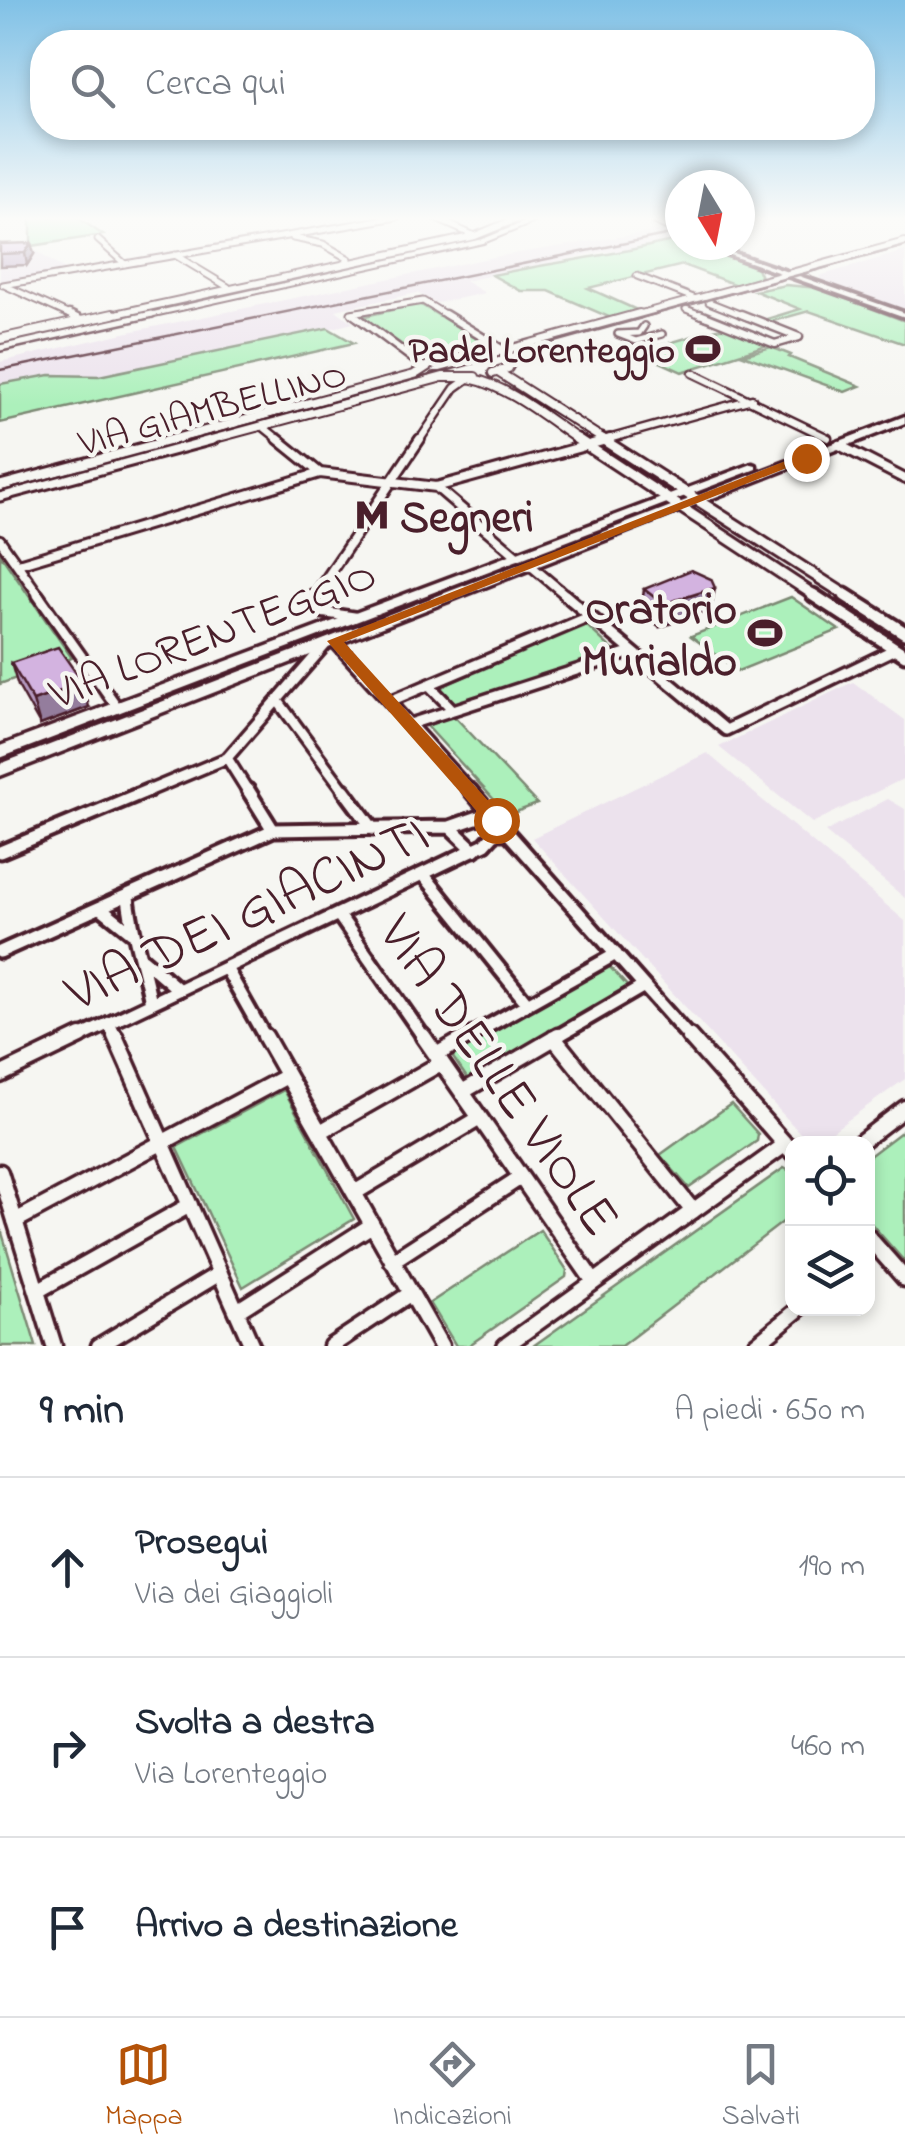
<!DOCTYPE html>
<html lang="it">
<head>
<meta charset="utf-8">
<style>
	body { margin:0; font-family:"Indie Flower",sans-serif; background:#f2f2f3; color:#1f2937 }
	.controls { position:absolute; right:30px; bottom:30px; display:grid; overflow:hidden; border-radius:20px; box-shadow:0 5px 15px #0003 }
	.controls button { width:90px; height:90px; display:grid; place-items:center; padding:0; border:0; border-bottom:2px solid #e0e1e3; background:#fff; color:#1f2937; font:50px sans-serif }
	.compass { position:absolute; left:665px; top:170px; width:90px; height:90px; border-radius:50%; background:#fff; box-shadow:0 5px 15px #0003; rotate:170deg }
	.stop { position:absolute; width:30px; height:30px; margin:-22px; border:8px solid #b45309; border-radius:50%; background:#fff }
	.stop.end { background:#b45309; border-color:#fff; box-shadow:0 2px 10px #0008 }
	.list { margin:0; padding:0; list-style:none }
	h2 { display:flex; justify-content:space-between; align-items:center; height:130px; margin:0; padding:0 40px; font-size:42px }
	h2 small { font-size:32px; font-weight:400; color:#747a83 }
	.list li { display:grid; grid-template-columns:65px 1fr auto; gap:30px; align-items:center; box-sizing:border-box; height:180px; padding:0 40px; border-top:2px solid #e0e1e3 }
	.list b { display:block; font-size:38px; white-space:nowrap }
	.list p { margin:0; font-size:32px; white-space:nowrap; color:#747a83 }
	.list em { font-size:32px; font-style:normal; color:#747a83 }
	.icon { flex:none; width:55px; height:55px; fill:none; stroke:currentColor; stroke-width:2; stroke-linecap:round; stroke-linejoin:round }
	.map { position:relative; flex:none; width:905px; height:1346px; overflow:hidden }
	.search { position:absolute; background:#fff; box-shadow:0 5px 15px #0003; left:30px; right:30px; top:30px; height:110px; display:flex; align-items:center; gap:25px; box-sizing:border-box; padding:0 35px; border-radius:40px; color:#747a83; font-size:38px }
	.sheet { height:670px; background:#fff }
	nav { display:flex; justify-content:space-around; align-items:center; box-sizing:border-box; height:140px; border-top:2px solid #e0e1e3; background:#fff; font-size:28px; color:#747a83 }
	nav a { display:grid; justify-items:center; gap:5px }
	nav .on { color:#b45309 }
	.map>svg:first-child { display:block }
</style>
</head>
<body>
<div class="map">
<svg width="905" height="1346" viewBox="0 0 905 1346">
	<rect width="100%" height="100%" fill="#f6f6f2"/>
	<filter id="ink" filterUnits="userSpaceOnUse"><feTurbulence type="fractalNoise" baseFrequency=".01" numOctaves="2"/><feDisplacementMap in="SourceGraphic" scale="20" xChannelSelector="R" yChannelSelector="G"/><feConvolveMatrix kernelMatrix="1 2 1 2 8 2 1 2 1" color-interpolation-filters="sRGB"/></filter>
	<g filter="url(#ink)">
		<path fill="#ece2ed" d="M680,227L676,235L680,239L648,249L601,252L465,281L485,293L437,303L417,293L336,310L353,323L333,328L99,376L50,375L0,384V362L124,333L494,257Z
			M28,243L33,249L69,273L5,284L0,282V247Z
			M905,251V309L823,282L819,276Z
			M853,682L905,720V778L812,823L719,747Z
			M707,753L905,921V1079L816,1143H809L532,838Z
			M888,799L905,809V898L825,832Z"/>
		<path fill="#acf0bb" stroke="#7b8873" stroke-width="2.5" d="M31,217H77L103,235L31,246Z
			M680,239V245H697L757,268L761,277L736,285L683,265L588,288L639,311L611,318L549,291H521L492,275C555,262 621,254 680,239Z
			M786,285L818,288L905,321V344L809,311L766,323L760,321L800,309L755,291Z
			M418,304L423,306L495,350L426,361L361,317Z
			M724,327L767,345L682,372L638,352Z
			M328,328L354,343L0,423V384L50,375L99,376Z
			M771,347L791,355L789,357L860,386L845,392L743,355Z
			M0,554L72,658L0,684Z
			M791,597L839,630L738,671L691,636Z
			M584,623L616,653L459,704L453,703L439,688Z
			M449,716L456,718L537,804L508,815L427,726Z
			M607,964L629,988L469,1081L450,1053Z
			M284,1090L354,1219L243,1287L177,1147Z
			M731,1104L758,1134L757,1141L689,1188L660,1155Z
			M905,1129V1262L868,1220V1157Z
			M784,1168L792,1172V1215L621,1346H533Z
			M0,1226L36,1346H0Z
			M540,1230L567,1270L566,1277L468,1346H456L430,1303Z"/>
		<path fill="#85d4e2" stroke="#6d8c99" stroke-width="2.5" d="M527,217H541L479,242L0,347V341L488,235Z"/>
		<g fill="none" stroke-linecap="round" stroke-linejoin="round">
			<g stroke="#4a1f2b" stroke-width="8">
				<path id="pedestrian-far1" d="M140,317L483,241L542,217"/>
			</g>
			<g stroke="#4a1f2b" stroke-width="10">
				<path id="pedestrian" d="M644,326L639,333L618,334L636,341L662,334
					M0,348L152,314"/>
			</g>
			<g stroke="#4a1f2b" stroke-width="9">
				<path id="minor-far5" d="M432,217L475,236
					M293,238L323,244L349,259L346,262
					M98,240L125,264
					M175,255L228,287
					M637,276L696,299
					M3,285L397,217
					M6,286L74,317
					M709,302L747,317
					M686,309L706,317
					M356,317L351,313L423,301L449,317"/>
			</g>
			<g stroke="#4a1f2b" stroke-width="11">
				<path id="minor-far4" d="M69,314L81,320
					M353,314L425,368
					M445,314L505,351
					M700,314L775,344L799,337
					M741,314L799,337
					M693,373L828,438
					M261,425L281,441
					M419,441L455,388L469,378
					M601,441L752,399"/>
			</g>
			<g stroke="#4a1f2b" stroke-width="14">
				<path id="minor-far3" d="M278,439L320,473L436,487L610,439
					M839,445L905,479
					M436,487L517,556
					M0,540L40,597
					M18,564L320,473
					M530,565L568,597
					M314,597L420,439"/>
			</g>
			<g stroke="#4a1f2b" stroke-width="16">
				<path id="minor-far2" d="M38,595L117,707
					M313,595L320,612L354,617
					M565,595L726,730L895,649
					M334,641L472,793
					M429,685L453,710
					M278,701L346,793
					M390,701L589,617
					M410,724L632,652
					M227,758L249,793
					M143,793L227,758L326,644"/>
			</g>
			<g stroke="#4a1f2b" stroke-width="19">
				<path id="minor-far1" d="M248,790L273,830
					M344,790L373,829
					M470,790L497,822L495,833
					M452,829L474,850
					M495,833H508L691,1039
					M0,852L149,790
					M423,874L527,1003
					M128,896C131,933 144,966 151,1003
					M101,908L131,932
					M338,914L425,1039
					M0,952L273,830L450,827L490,813
					M143,959L179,990
					M226,968L266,1039
					M109,1023L116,1039
					M76,1039L485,844L495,833
					M465,1039L616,954
					M553,1039L644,986"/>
			</g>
			<g stroke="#4a1f2b" stroke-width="21">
				<path id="minor" d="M115,1036L252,1346
					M265,1036L441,1346
					M423,1036L594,1282
					M689,1036L792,1152
					M554,1038L693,1211
					M436,1055L469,1036
					M0,1075L81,1036
					M462,1092L558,1036
					M320,1132L441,1063
					M858,1144L905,1108
					M0,1172L54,1346
					M354,1193L480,1118
					M15,1221L287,1076
					M868,1237L905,1279
					M392,1261L521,1177
					M37,1291L190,1205
					M237,1311L372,1225
					M99,1346L220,1273
					M331,1346L411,1293
					M505,1346L786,1144
					M754,1346L800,1308"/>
			</g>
			<g stroke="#4a1f2b" stroke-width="10">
				<path id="tertiary-far3" d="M102,317L475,236L521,217
					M630,317L905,242"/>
			</g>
			<g stroke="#4a1f2b" stroke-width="12">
				<path id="tertiary-far2" d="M0,339L113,314
					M498,372L606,441
					M493,373L508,368L515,355
					M434,377H475
					M469,378C509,386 547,419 580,441
					M167,441L414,375L437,360L505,351L639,314
					M204,441L439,378"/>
			</g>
			<g stroke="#4a1f2b" stroke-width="15">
				<path id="tertiary-far1" d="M577,439L817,597
					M602,439L849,597
					M0,486L177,439
					M0,496L213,439"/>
			</g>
			<g stroke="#4a1f2b" stroke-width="19">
				<path id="tertiary" d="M813,595L905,655
					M845,595L905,633"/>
			</g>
			<g stroke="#4a1f2b" stroke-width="8">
				<path id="secondary" d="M653,217H660L680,227V231Z
					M701,245H710L905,313V317Z"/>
			</g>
			<g stroke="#4a1f2b" stroke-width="7">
				<path id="primary" d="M905,416V423L0,776V764Z
					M752,464L756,465V469L0,758V746Z"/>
			</g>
			<use href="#pedestrian-far1" stroke="#f6f6f2" stroke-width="4"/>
			<use href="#pedestrian" stroke="#f6f6f2" stroke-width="5"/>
			<use href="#minor-far5" stroke="#f6f6f2" stroke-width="5"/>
			<use href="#minor-far4" stroke="#f6f6f2" stroke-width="6"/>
			<use href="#minor-far3" stroke="#f6f6f2" stroke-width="8"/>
			<use href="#minor-far2" stroke="#f6f6f2" stroke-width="9"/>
			<use href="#minor-far1" stroke="#f6f6f2" stroke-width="11"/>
			<use href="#minor" stroke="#f6f6f2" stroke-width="14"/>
			<use href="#tertiary-far3" stroke="#f6f6f2" stroke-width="6"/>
			<use href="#tertiary-far2" stroke="#f6f6f2" stroke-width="8"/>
			<use href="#tertiary-far1" stroke="#f6f6f2" stroke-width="9"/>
			<use href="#tertiary" stroke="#f6f6f2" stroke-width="11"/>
			<use href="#secondary" fill="#f6f6f2" fill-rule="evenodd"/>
			<use href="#primary" fill="#f6f6f2" fill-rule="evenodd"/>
			<path stroke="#4a1f2b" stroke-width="2.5" d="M0,492L905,246"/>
			<path stroke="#4a1f2b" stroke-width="2.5" d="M740,219L750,217
				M0,370L680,232"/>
			<g stroke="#4a1f2b" stroke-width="10" stroke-linecap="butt">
				<path id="secondary-bridge" d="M648,217L680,233"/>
			</g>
			<use href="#secondary-bridge" stroke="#f6f6f2" stroke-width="6"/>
		</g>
		<path fill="#b59ac1" stroke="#4a1f2b" stroke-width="2.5" d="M0,244L34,254L27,265L0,266Z
			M644,589L711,610L660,627L641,612Z
			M11,663L89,707L40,725L18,686Z"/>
		<path fill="#947d9d" stroke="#4a1f2b" stroke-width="2.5" d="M31,243L34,254L27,265L25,253Z
			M715,588L711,610L660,627L663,604Z
			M83,683L89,707L40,725L33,701Z"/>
		<path fill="#d3b3e0" stroke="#4a1f2b" stroke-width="2.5" d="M31,243L25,253L0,254V244Z
			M691,570L711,579L715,588L663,604L644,589Z
			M58,647L83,683L33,701L11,663Z"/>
	</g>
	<linearGradient id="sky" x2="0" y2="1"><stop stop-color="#80c1e6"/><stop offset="0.54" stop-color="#fbfbf9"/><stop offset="1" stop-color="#fbfbf9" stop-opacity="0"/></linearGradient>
	<rect width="905" height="405" fill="url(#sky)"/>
	<path fill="#b45309" d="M801,455L812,458L344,642L502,816V825H489L327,641Z"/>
	<defs>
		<g id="stadium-bare" transform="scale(2.7)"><path d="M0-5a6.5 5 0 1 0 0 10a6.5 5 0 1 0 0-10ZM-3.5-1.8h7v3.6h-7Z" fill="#4a1f2b" stroke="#f6f6f2" stroke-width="2.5" paint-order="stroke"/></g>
		<g id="metro-bare" transform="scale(2.7)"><path d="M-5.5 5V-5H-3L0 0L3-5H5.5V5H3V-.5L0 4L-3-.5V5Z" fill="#4a1f2b" stroke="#f6f6f2" stroke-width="2.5" paint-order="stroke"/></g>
	</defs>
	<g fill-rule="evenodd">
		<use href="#stadium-bare" x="703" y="349"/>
		<use href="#metro-bare" x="372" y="515"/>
		<use href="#stadium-bare" x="765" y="633"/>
	</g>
	<g text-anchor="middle" stroke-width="9" stroke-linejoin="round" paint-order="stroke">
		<g font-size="38" font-weight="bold" fill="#4a1f2b" stroke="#f6f6f2" text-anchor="end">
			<text x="675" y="362">Padel Lorenteggio</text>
		</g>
		<g font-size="38" fill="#4a1f2b" stroke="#f6f6f2">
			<text transform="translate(212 407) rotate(-15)" y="13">VIA GIAMBELLINO</text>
		</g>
		<g font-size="45" font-weight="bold" fill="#4a1f2b" stroke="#f6f6f2" text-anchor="start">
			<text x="400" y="531">Segneri</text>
			<text x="737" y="623" text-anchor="end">Oratorio<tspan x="737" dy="52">Murialdo</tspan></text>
		</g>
		<g font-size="45" fill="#4a1f2b" stroke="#f6f6f2">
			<text transform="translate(212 632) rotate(-21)" y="16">VIA LORENTEGGIO</text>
		</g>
		<g font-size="55" fill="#4a1f2b" stroke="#f6f6f2">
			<text transform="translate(246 911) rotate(-25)" y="19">VIA DEI GIACINTI</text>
			<text transform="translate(501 1074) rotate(55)" y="19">VIA DELLE VIOLE</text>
		</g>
	</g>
</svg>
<div class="controls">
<button><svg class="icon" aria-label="locate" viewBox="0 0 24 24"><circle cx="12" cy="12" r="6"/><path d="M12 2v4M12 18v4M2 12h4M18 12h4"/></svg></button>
<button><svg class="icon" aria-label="layers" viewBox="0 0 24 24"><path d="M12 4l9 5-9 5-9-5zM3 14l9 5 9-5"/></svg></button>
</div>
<svg class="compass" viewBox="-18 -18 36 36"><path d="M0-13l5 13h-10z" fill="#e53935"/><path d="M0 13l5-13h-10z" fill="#747a83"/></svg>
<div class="stop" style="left:496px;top:820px"></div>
<div class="stop end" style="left:806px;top:458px"></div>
<div class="search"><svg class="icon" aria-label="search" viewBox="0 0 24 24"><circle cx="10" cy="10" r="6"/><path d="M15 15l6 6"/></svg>Cerca qui</div>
</div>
<section class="sheet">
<h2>9 min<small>A piedi · 650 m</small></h2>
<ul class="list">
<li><svg class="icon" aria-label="ahead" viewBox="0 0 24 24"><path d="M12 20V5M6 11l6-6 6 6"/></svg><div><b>Prosegui</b><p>Via dei Giaggioli</p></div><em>190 m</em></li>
<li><svg class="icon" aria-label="right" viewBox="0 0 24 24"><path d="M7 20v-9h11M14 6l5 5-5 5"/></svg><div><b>Svolta a destra</b><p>Via Lorenteggio</p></div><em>460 m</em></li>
<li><svg class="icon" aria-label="arrive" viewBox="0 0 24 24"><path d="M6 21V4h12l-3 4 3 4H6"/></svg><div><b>Arrivo a destinazione</b></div></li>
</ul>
</section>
<nav>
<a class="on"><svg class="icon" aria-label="map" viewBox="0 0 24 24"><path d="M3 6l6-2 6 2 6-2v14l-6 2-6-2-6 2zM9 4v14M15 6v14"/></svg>Mappa</a>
<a><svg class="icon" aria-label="directions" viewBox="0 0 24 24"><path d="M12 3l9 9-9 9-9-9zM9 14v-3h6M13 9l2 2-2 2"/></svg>Indicazioni</a>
<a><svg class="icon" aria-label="saved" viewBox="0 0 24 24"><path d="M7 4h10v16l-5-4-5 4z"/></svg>Salvati</a>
</nav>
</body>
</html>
